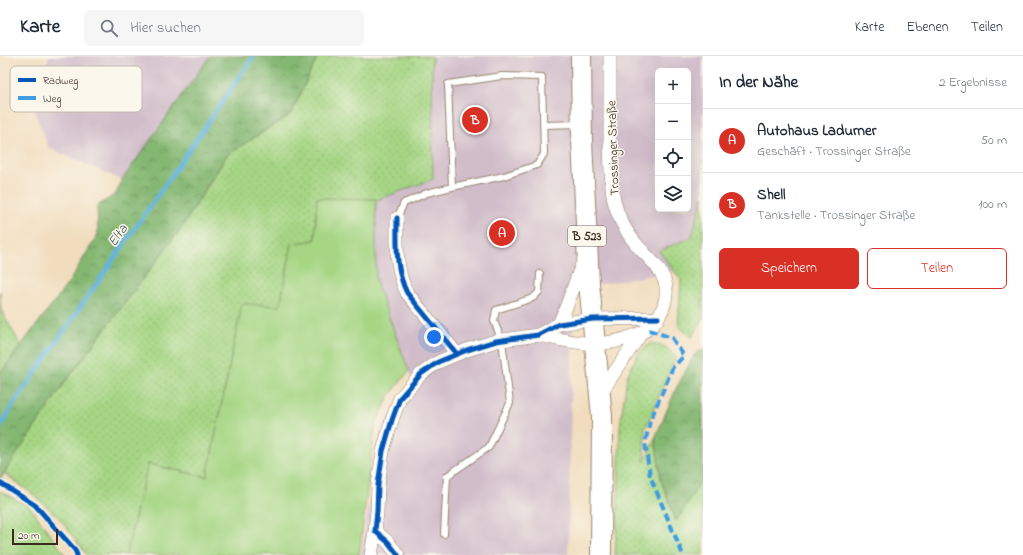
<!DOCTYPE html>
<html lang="de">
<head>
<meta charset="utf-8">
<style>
	body { margin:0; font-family:"Indie Flower",sans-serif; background:#f6f6f7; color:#1f2937 }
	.controls { position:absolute; right:12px; top:12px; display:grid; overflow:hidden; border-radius:6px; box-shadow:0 4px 16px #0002 }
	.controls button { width:36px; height:36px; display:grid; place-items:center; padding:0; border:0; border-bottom:1px solid #e0e1e3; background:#fff; color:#1f2937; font:20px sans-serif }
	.scale { position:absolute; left:12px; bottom:10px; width:46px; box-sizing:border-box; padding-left:4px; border:2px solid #3b2a1e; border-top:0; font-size:11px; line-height:14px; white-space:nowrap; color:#3b2a1e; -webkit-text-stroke:3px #fbf7ec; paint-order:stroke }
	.you { position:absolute; left:434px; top:281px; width:14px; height:14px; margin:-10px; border:3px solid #fff; border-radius:50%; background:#1a73e8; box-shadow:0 0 0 6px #1a73e833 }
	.badge { display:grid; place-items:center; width:26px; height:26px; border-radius:50%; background:#d93025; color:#fff; font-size:13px; font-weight:700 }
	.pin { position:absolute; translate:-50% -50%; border:2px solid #fff; box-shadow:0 1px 4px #0006 }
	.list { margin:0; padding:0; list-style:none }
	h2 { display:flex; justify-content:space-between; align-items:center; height:52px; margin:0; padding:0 16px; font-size:17px }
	h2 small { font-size:13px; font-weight:400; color:#747a83 }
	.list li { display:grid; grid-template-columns:26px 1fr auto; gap:12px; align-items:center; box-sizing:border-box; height:64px; padding:0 16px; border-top:1px solid #e0e1e3 }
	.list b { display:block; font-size:15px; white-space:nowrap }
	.list p { margin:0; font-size:13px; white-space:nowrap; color:#747a83 }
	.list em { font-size:13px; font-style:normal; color:#747a83 }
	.actions { display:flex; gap:8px; padding:12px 16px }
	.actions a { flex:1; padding:9px 0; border:1px solid #d93025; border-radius:6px; text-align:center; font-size:14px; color:#d93025 }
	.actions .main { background:#d93025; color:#fff }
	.icon { flex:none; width:22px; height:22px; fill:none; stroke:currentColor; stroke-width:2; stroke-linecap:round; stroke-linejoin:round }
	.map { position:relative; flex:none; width:703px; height:499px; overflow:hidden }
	header { display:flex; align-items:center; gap:24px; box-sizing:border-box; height:56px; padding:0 20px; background:#fff; border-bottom:1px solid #e0e1e3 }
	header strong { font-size:19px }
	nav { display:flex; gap:22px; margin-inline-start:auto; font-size:14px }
	.search { width:280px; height:36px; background:#f6f6f7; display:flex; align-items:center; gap:10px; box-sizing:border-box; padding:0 14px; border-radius:6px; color:#747a83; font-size:15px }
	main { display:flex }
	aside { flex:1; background:#fff }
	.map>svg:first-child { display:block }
</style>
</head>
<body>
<header>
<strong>Karte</strong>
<div class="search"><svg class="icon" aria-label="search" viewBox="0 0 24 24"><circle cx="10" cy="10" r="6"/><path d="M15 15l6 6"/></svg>Hier suchen</div>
<nav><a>Karte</a><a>Ebenen</a><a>Teilen</a></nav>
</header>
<main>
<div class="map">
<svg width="703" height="499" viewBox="0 0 703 499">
	<defs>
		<pattern id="grass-dots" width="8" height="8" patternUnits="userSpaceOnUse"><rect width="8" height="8" fill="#a6d684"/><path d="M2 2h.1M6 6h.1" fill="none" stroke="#90b872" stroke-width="1.8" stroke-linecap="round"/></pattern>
		<pattern id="forest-crowns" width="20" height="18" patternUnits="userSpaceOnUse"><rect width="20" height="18" fill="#84b772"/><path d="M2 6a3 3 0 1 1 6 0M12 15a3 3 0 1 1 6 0" fill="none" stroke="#6d955d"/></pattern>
	</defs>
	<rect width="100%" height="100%" fill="#fbf7ec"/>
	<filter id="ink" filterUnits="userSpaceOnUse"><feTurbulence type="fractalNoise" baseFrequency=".025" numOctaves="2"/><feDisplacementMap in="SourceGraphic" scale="8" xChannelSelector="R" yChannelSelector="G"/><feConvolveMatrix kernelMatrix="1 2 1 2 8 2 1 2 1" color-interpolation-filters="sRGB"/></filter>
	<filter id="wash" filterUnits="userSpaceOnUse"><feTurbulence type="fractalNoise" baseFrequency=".012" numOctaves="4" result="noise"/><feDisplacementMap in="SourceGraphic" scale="16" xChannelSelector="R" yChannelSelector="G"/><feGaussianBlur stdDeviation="0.9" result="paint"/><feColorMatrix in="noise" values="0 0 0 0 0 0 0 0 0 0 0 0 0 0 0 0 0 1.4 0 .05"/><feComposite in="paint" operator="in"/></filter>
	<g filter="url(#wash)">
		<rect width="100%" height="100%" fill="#f1ddbe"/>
		<path fill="#d1bdca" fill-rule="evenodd" d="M49,0H210L122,124L49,92L35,57Z
			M430,0H703V166L692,212L573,233L568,499H361L381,373L394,352L413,327L376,226V143ZM658,15H688V153H658Z"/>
		<path fill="url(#grass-dots)" stroke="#708051" d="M318,0H432L433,123L377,144L317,142L315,184L292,188L280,250L242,248L207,421L148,408L126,499H86L83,494L61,464L34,439L4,417L66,325L182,171L227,99L291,58Z
			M703,140V263L692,281L678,270L681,224L659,195L692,181Z
			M0,235L1,254L21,290L0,317Z
			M651,287L666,291L676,301L645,373L644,406L655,382L661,424L676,465L703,422V499H615L618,448L620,371L627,320L639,296Z
			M0,435L30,451L65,499H0Z"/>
		<path fill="url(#forest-crowns)" stroke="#607048" d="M210,0H318L291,58L227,99L182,171L66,325L4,417L0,425V317L69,226L98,178L97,150L116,138L122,124Z
			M703,293V422L676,465L661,424L655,382L676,333L694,299Z"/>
		<path fill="#a6d684" stroke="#708051" d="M317,142L376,143V226L409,315L389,340L375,370L359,499H126L148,408L207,421L242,248L280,250L292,188L315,184Z"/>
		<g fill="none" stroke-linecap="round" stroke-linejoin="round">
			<path stroke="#5fb2da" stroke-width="4.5" d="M0,371L15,346L254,0"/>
		</g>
	</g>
	<g filter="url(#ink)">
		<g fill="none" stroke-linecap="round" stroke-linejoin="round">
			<g stroke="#96846e" stroke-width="8">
				<path id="lane" d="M502,20L542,21L544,98L537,109L504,120L452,131L448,28Z
					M544,69L580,68
					M397,162L404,147L427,137L452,131
					M444,478L447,420L489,391L510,347L502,285L494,265L496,254L533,242L539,236L540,218"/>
			</g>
			<g stroke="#96846e" stroke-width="14">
				<path id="street" d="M397,162C397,188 395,213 407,237L457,298
					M559,268L567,249L584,203
					M538,279C574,286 600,294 636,279C649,273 653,272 660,258C665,250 668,236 665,226C660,210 646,200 636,188C626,176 618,161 614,145C610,126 611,104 610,85C610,57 610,28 610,0
					M600,338L641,277
					M371,499L375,475
					M398,499L388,486L375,475L377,455L378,429L383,395L392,364L400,342L421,318L438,306L467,294L496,285L538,279L559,268L593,263L658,262"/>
			</g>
			<g stroke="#96846e" stroke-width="22">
				<path id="primary" d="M581,0L582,85L589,227L602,360L601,499"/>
			</g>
			<use href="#lane" stroke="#fff" stroke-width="6"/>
			<use href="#street" stroke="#fff" stroke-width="13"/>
			<use href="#primary" stroke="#fff" stroke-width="20"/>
			<path stroke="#3f9ce0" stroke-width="4" stroke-dasharray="8 4" stroke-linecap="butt" d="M649,274L672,282L684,300L673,311L650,365L645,387L650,420L683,499"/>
			<g stroke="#fbf7ec" stroke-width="8">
				<path id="cycleway" d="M397,162C397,188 395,213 407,237L457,298
					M0,427L35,449L75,494L77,499
					M398,499L388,486L375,475L377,455L378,429L383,395L392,364L400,342L421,318L438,306L467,294L496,285L538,279L559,268L593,263L658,262"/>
			</g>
			<use href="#cycleway" stroke="#0057b8" stroke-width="5"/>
		</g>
	</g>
	<g text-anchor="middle" stroke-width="3" stroke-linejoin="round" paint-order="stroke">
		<rect fill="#fbf7ec" stroke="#75685c" stroke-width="1" x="568" y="170" width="38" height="20" rx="3"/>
		<g font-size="12" font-weight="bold" fill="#3b2a1e">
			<text x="587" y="184">B 523</text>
		</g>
		<g font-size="13" fill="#3b2a1e" stroke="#fbf7ec">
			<text transform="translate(612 92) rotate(-92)" y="5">Trossinger Straße</text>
		</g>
		<g font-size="14" font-style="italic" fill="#485a60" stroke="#fbf7ec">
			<text transform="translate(117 179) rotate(-55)" y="5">Elta</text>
		</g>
	</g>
	<rect x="10" y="10" width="132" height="46" rx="6" fill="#fbf7ec" stroke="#c1baae" stroke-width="1"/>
	<rect x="18" y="22" width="18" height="4" fill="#0057b8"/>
	<rect x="18" y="40" width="18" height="4" fill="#3f9ce0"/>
	<g font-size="11" fill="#3b2a1e">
		<text x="43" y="28">Radweg</text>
		<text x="43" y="46">Weg</text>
	</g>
</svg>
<div class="controls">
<button>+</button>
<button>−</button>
<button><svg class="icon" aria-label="locate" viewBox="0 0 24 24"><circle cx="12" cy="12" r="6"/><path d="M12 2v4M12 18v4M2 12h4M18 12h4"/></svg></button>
<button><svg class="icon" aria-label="layers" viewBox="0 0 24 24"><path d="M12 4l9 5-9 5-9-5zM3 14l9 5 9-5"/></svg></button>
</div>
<div class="scale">20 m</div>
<div class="you"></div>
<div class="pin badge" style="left:502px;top:177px">A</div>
<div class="pin badge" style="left:475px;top:64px">B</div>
</div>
<aside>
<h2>In der Nähe<small>2 Ergebnisse</small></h2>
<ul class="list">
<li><span class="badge">A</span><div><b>Autohaus Ladurner</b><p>Geschäft · Trossinger Straße</p></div><em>50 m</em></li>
<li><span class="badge">B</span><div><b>Shell</b><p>Tankstelle · Trossinger Straße</p></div><em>100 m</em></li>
</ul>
<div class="actions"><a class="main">Speichern</a><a>Teilen</a></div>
</aside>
</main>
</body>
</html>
